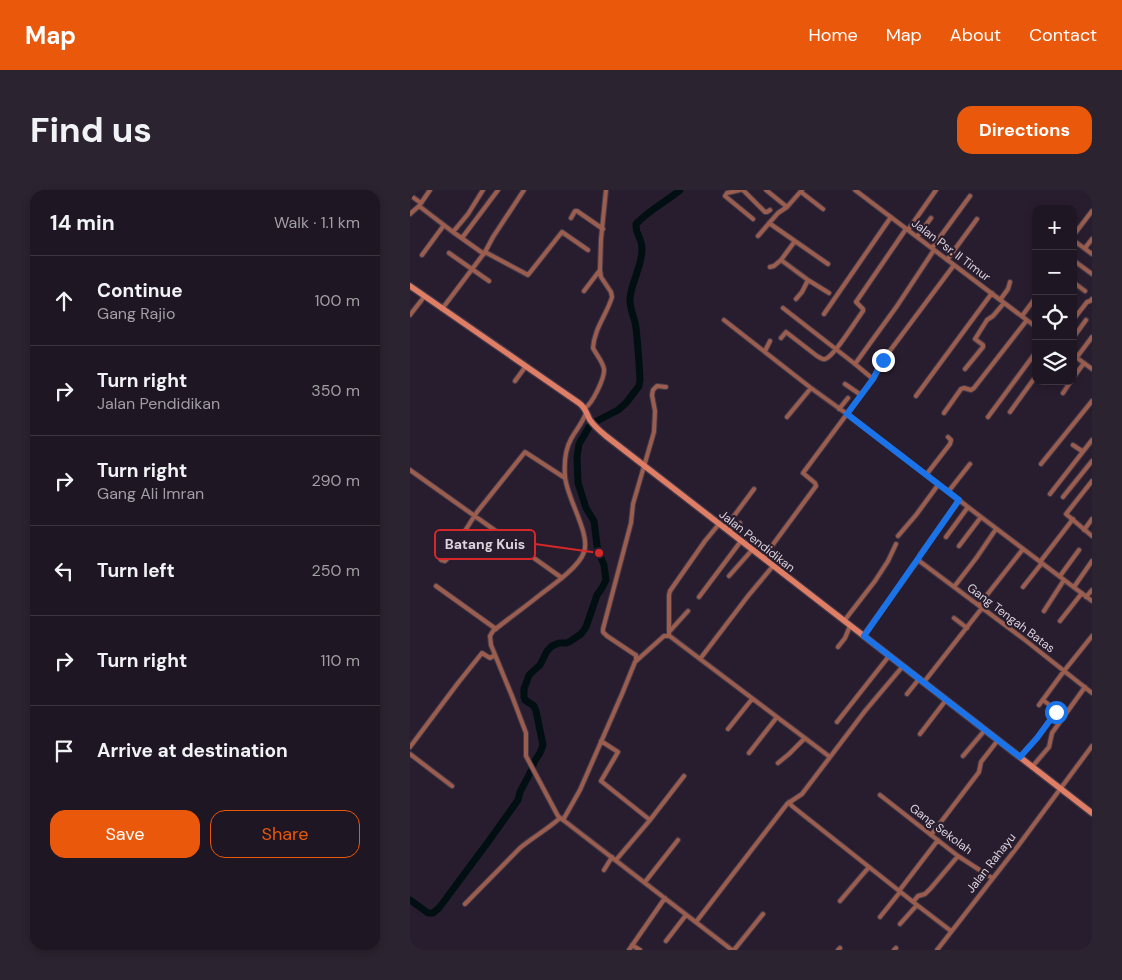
<!DOCTYPE html>
<html lang="en">
<head>
<meta charset="utf-8">
<style>
	body { margin:0; font-family:"DM Sans",sans-serif; background:#2b232f; color:#f1f3f6 }
	.controls { position:absolute; right:15px; top:15px; display:grid; overflow:hidden; border-radius:10px; box-shadow:0 2px 8px #0003 }
	.controls button { width:45px; height:45px; display:grid; place-items:center; padding:0; border:0; border-bottom:1px solid #3c3540; background:#1e1622; color:#f1f3f6; font:25px sans-serif }
	.stop { position:absolute; width:15px; height:15px; margin:-11px; border:4px solid #1a73e8; border-radius:50%; background:#fff }
	.stop.end { background:#1a73e8; border-color:#fff; box-shadow:0 1px 5px #0008 }
	.list { margin:0; padding:0; list-style:none }
	h2 { display:flex; justify-content:space-between; align-items:center; height:65px; margin:0; padding:0 20px; font-size:21px }
	h2 small { font-size:16px; font-weight:400; color:#a19fa5 }
	.list li { display:grid; grid-template-columns:32px 1fr auto; gap:15px; align-items:center; box-sizing:border-box; height:90px; padding:0 20px; border-top:1px solid #3c3540 }
	.list b { display:block; font-size:19px; white-space:nowrap }
	.list p { margin:0; font-size:16px; white-space:nowrap; color:#a19fa5 }
	.list em { font-size:16px; font-style:normal; color:#a19fa5 }
	.actions { display:flex; gap:10px; padding:15px 20px }
	.actions a { flex:1; padding:11px 0; border:1px solid #ea580c; border-radius:15px; text-align:center; font-size:18px; color:#ea580c }
	.actions .main { background:#ea580c; color:#fff }
	.icon { flex:none; width:28px; height:28px; fill:none; stroke:currentColor; stroke-width:2; stroke-linecap:round; stroke-linejoin:round }
	.map { position:relative; flex:none; width:682px; height:760px; overflow:hidden; border-radius:15px }
	header { display:flex; align-items:center; gap:30px; box-sizing:border-box; height:70px; padding:0 25px; background:#ea580c; color:#fff }
	header strong { font-size:24px }
	nav { display:flex; gap:28px; margin-inline-start:auto; font-size:18px }
	.intro { display:flex; align-items:center; justify-content:space-between; box-sizing:border-box; height:120px; padding:0 30px }
	h1 { margin:0; font-size:35px }
	.button { padding:12px 22px; border-radius:15px; background:#ea580c; color:#fff; font-size:18px; font-weight:700 }
	main { display:flex; gap:30px; padding:0 30px }
	aside { flex:1; background:#1e1622; border-radius:15px; box-shadow:0 2px 8px #0003 }
	.map>svg:first-child { display:block }
</style>
</head>
<body>
<header>
<strong>Map</strong>
<nav><a>Home</a><a>Map</a><a>About</a><a>Contact</a></nav>
</header>
<div class="intro"><h1>Find us</h1><a class="button">Directions</a></div>
<main>
<aside>
<h2>14 min<small>Walk · 1.1 km</small></h2>
<ul class="list">
<li><svg class="icon" aria-label="ahead" viewBox="0 0 24 24"><path d="M12 20V5M6 11l6-6 6 6"/></svg><div><b>Continue</b><p>Gang Rajio</p></div><em>100 m</em></li>
<li><svg class="icon" aria-label="right" viewBox="0 0 24 24"><path d="M7 20v-9h11M14 6l5 5-5 5"/></svg><div><b>Turn right</b><p>Jalan Pendidikan</p></div><em>350 m</em></li>
<li><svg class="icon" aria-label="right" viewBox="0 0 24 24"><path d="M7 20v-9h11M14 6l5 5-5 5"/></svg><div><b>Turn right</b><p>Gang Ali Imran</p></div><em>290 m</em></li>
<li><svg class="icon" aria-label="left" viewBox="0 0 24 24"><path d="M17 20v-9H6M10 6l-5 5 5 5"/></svg><div><b>Turn left</b></div><em>250 m</em></li>
<li><svg class="icon" aria-label="right" viewBox="0 0 24 24"><path d="M7 20v-9h11M14 6l5 5-5 5"/></svg><div><b>Turn right</b></div><em>110 m</em></li>
<li><svg class="icon" aria-label="arrive" viewBox="0 0 24 24"><path d="M6 21V4h12l-3 4 3 4H6"/></svg><div><b>Arrive at destination</b></div></li>
</ul>
<div class="actions"><a class="main">Save</a><a>Share</a></div>
</aside>
<div class="map">
<svg width="682" height="760" viewBox="0 0 682 760">
	<rect width="100%" height="100%" fill="#281d2e"/>
	<g fill="none" stroke-linecap="round" stroke-linejoin="round">
		<path stroke="#010f13" stroke-width="7" d="M0,710L18,723H23L29,718L81,648L108,610L110,602L122,579L124,572L130,563L133,555L126,521L124,516L115,510L114,507V499L119,485L130,475L137,461L142,456L149,453H156L159,452L171,444L176,437L187,405L192,398L196,390L194,375L189,363L187,355L184,331L176,318L168,293L167,267L169,254L179,237L185,232L208,220L216,213L229,196L230,189C229,172 228,155 226,138C225,128 219,118 220,108C222,91 232,76 232,59C232,47 225,45 226,34C239,20 256,12 270,0"/>
		<g stroke="#453a4a" stroke-width="6">
			<path id="minor" d="M330,0L317,3L315,6L343,29
				M333,0L355,22H357L360,20
				M356,0L377,17
				M445,0L626,137
				M391,2L413,19
				M0,5L11,13
				M9,16L43,42L74,64
				M0,24L9,16L20,0
				M161,28L165,21H167L193,39
				M359,33L418,74
				M498,40L526,0
				M43,42L58,24L73,0
				M348,46L368,23L377,17L392,0
				M663,46L682,21
				M507,47L521,28
				M52,48L88,0
				M663,50L682,64
				M385,51L371,70L398,90L392,102L386,109
				M522,58L560,6
				M675,58L682,49
				M75,62L118,85L152,42L178,60
				M39,63L79,91
				M12,65L34,35
				M537,70L567,29
				M663,70L682,84
				M360,77L364,76L371,70
				M398,90L419,103
				M663,92L675,101
				M174,101L190,80
				M590,110L598,99L600,92
				M373,118L445,174L463,189
				M32,119L75,62L83,47L114,0
				M414,124L481,27
				M0,125L14,107
				M612,126L626,107
				M314,130L401,198L437,224L571,327L682,411
				M663,130L677,112L680,111L682,109
				M371,148L376,142L407,166C409,167 412,170 415,169C423,168 447,129 453,121V119L446,112L496,39
				M663,148L676,130
				M355,161L360,151
				M663,165L682,179
				M667,167L682,147
				M445,174L487,116L524,60
				M555,179L573,157V155L565,149L577,130L583,126L594,113
				M663,188L674,173
				M105,191L116,176
				M435,194L451,205
				M653,203L661,191
				M506,206L582,103
				M175,218C182,214 195,188 194,179C193,172 186,164 183,158C184,139 197,124 202,107L201,102L191,87L190,80L191,49L196,0
				M429,219L438,208
				M600,222L626,186
				M176,223C173,232 166,240 161,249C155,260 154,273 155,286C156,307 181,344 174,362C169,377 143,395 131,404C115,417 98,429 83,441L80,446L81,455L102,506L116,543V566L148,626L322,760
				M534,223L551,199L554,198L561,200L564,198L617,130
				M377,227L401,198
				M578,227L626,162
				M663,255L672,261
				M631,274L682,211
				M0,280L152,388
				M516,285L540,254L541,250L538,247
				M682,291L656,324L682,346
				M538,302L560,274
				M640,304L682,250
				M653,307L682,271
				M315,338L344,299
				M674,340L682,329
				M319,342L322,337L330,333
				M488,346L506,325L528,295
				M536,347L558,317
				M549,356L571,327
				M28,365L31,370L35,371L37,369L67,322L115,262L155,288
				M353,368L406,296L405,293L393,283L463,189L473,170L544,75
				M508,370L615,450L682,503
				M630,372L663,329
				M319,386L342,360
				M650,386L669,360
				M26,396L86,439
				M544,397L567,367L586,339
				M613,397L632,373
				M664,397L682,371
				M289,407L331,351
				M676,407L682,400
				M569,415L613,359
				M634,421L654,390
				M544,428L557,438
				M434,431L465,391L478,371L486,354
				M650,431L672,403
				M259,442L278,421
				M259,446V405L260,401L295,351L309,334
				M453,446L508,370L510,365L549,310
				M428,457L435,448L440,436
				M290,469L338,406L363,376
				M226,470V465L224,464L197,446L193,442V439L221,333L223,314L244,242L245,221L242,205L243,200L247,196L256,197
				M514,492L572,418
				M497,504L509,489
				M629,515L654,481L682,446
				M427,532L479,466
				M318,539L342,509
				M510,544L536,510
				M191,551L208,562L191,591L240,630
				M0,557L48,493L72,463L80,468L85,465
				M339,563L367,527
				M0,564L42,596
				M553,566L575,540
				M610,567L627,548L647,521L633,510
				M368,573L379,564L395,548
				M622,577L639,557L642,543L675,497
				M470,605L548,666L582,688
				M379,612L382,616L507,715L541,741
				M153,630L170,600L212,504L225,472L254,446H259L261,447L420,567
				M521,645L569,582L571,572L588,550
				M206,670L240,630L274,586
				M194,680L202,667
				M235,692L268,650
				M489,701L528,650
				M430,711L459,677
				M503,712L508,706L515,704L521,698L548,666
				M55,714L110,658C123,647 138,639 150,628
				M470,727L490,702
				M286,732L377,614L392,604L455,521L493,476
				M490,734L507,715
				M256,751L276,725
				M222,755L230,760
				M219,760L255,708
				M324,760L353,724
				M428,760L430,758
				M484,760L486,758
				M527,760L608,656L682,556"/>
		</g>
		<g stroke="#453a4a" stroke-width="8">
			<path id="secondary" d="M0,96L169,213C176,218 176,223 180,230C185,237 190,241 196,246L682,623"/>
		</g>
		<use href="#minor" stroke="#9b5d4e" stroke-width="4"/>
		<use href="#secondary" stroke="#e07d65" stroke-width="5.5"/>
	</g>
	<g fill="none" stroke-linecap="round" stroke-linejoin="round">
		<path stroke="#1a73e8" stroke-width="6" d="M473,170L463,189L437,224L549,310L454,446L610,567L627,548L646,522"/>
	</g>
	<g text-anchor="middle" stroke-width="4.5" stroke-linejoin="round" paint-order="stroke">
		<g font-size="12" fill="#dbd3de" stroke="#281d2e">
			<text transform="translate(541 60) rotate(37)" y="4">Jalan Psr. II Timur</text>
			<text transform="translate(347 351) rotate(38)" y="4">Jalan Pendidikan</text>
			<text transform="translate(601 428) rotate(37)" y="4">Gang Tengah Batas</text>
			<text transform="translate(531 639) rotate(37)" y="4">Gang Sekolah</text>
			<text transform="translate(581 673) rotate(-52)" y="4">Jalan Rahayu</text>
		</g>
	</g>
	<path fill="none" stroke="#d62828" stroke-width="2" d="M189 363L125 354"/>
	<circle fill="#d62828" stroke="#281d2e" stroke-width="2" cx="189" cy="363" r="5"/>
	<rect fill="#281d2e" stroke="#d62828" stroke-width="2" x="25" y="340" width="100" height="29" rx="5"/>
	<g font-size="14" text-anchor="middle" font-weight="bold" fill="#dbd3de">
		<text x="75" y="359">Batang Kuis</text>
	</g>
</svg>
<div class="controls">
<button>+</button>
<button>−</button>
<button><svg class="icon" aria-label="locate" viewBox="0 0 24 24"><circle cx="12" cy="12" r="6"/><path d="M12 2v4M12 18v4M2 12h4M18 12h4"/></svg></button>
<button><svg class="icon" aria-label="layers" viewBox="0 0 24 24"><path d="M12 4l9 5-9 5-9-5zM3 14l9 5 9-5"/></svg></button>
</div>
<div class="stop" style="left:646px;top:522px"></div>
<div class="stop end" style="left:473px;top:170px"></div>
</div>
</main>
</body>
</html>
